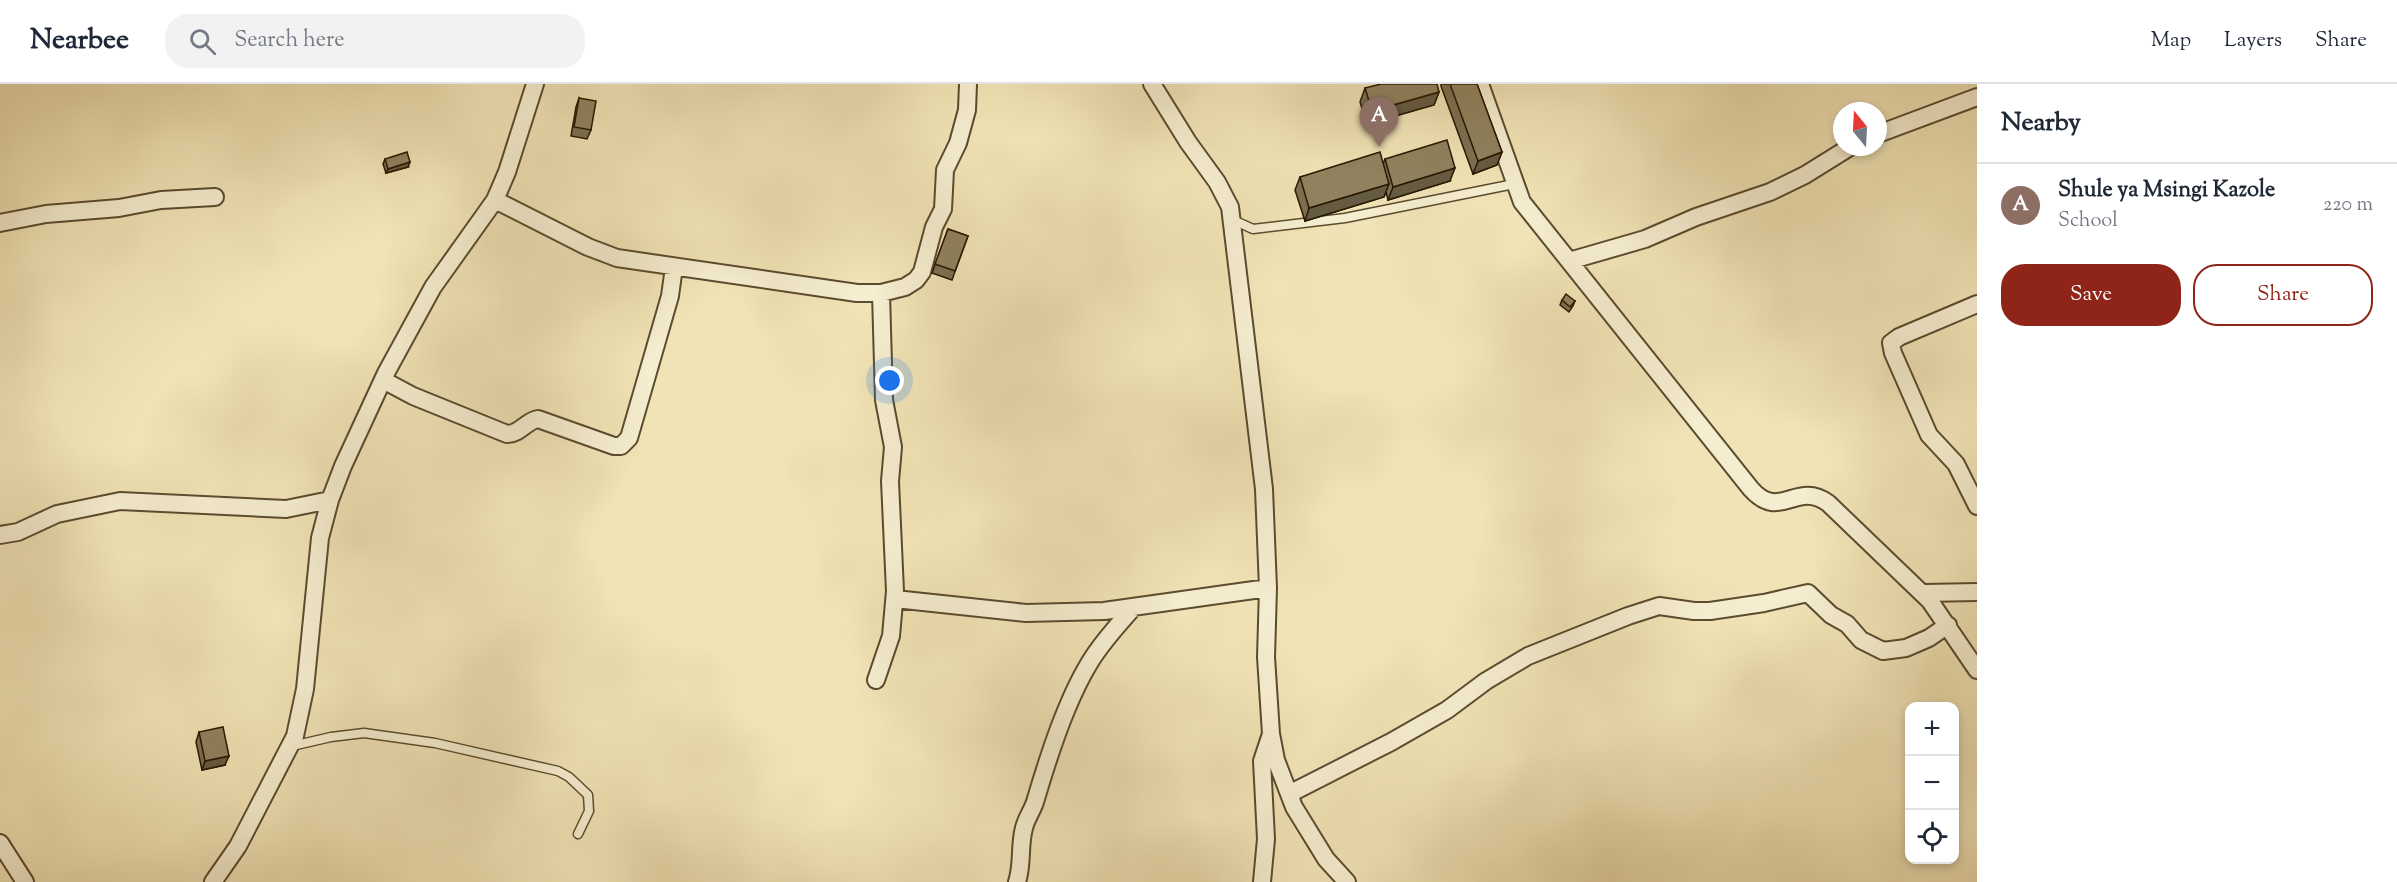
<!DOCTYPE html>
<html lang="en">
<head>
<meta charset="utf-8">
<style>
	body { margin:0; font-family:"Sorts Mill Goudy",serif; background:#f2f2f3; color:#1f2937 }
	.controls { position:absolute; right:18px; bottom:18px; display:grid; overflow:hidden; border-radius:12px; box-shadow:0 3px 9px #0003 }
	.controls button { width:54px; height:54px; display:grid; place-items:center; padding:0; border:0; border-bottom:2px solid #e0e1e3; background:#fff; color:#1f2937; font:30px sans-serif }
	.compass { position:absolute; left:1833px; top:18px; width:54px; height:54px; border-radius:50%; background:#fff; box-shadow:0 3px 9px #0003; rotate:342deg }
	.you { position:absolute; left:890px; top:297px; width:21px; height:21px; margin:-15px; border:4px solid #fff; border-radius:50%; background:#1a73e8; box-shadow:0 0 0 9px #1a73e833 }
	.badge { display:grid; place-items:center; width:39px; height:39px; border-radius:50%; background:#8f2418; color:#fff; font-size:20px; font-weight:700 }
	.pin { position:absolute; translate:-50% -50px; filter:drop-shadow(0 2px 3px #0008) }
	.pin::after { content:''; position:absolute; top:32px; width:21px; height:18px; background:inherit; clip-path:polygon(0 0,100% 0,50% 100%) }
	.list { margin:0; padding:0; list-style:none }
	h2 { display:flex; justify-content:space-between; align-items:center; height:78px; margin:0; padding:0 24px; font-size:26px }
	h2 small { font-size:20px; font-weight:400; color:#747a83 }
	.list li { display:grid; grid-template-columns:39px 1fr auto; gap:18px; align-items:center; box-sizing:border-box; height:84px; padding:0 24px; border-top:2px solid #e0e1e3 }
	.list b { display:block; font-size:22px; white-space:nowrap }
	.list p { margin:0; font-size:20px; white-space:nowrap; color:#747a83 }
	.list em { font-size:20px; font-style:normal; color:#747a83 }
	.actions { display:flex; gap:12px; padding:18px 24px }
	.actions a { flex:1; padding:14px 0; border:2px solid #8f2418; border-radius:24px; text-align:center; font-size:21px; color:#8f2418 }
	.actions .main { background:#8f2418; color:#fff }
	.icon { flex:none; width:33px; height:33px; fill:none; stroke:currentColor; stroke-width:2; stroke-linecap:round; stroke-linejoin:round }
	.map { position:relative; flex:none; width:1977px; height:798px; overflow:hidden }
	header { display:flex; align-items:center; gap:36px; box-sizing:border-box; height:84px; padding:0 30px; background:#fff; border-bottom:2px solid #e0e1e3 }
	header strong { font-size:28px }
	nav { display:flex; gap:33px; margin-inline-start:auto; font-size:21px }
	.search { width:420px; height:54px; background:#f2f2f3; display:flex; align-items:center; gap:15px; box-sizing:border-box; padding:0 21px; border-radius:24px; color:#747a83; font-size:22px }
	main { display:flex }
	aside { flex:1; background:#fff }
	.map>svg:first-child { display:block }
</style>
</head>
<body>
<header>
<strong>Nearbee</strong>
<div class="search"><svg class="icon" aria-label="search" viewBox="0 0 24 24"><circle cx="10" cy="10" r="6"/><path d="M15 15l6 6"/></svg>Search here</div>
<nav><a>Map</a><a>Layers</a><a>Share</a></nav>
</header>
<main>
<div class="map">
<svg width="1977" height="798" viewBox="0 0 1977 798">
	<rect width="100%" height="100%" fill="#f0e3b5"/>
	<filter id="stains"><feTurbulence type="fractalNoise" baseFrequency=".00333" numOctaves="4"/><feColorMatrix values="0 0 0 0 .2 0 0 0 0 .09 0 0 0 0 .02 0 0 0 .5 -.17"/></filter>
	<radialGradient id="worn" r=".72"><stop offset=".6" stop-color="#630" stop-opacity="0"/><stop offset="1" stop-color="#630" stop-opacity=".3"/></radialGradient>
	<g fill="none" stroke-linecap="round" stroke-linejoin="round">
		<g stroke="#5b4b2f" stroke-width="11">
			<path id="lane" d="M1233,136L1253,145L1345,134L1514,100
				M292,662L331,653L364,649L435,659L558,687L569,693L588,711L589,727L578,750"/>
		</g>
		<g stroke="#5b4b2f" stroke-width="20">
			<path id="street" d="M1152,0L1188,58L1217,98L1230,123L1264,405L1268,504L1266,573L1271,650L1276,676L1294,723L1326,775L1347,798
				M1480,0L1522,118L1751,405C1780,438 1796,396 1828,419L1930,517L1977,586
				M1878,50L1977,13
				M495,116L588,163L617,174L857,209H881L905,203L916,196L922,188L934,143L943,125L945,86L958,59L967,26L968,0
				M0,139L46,130L119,124L161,116L215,113
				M1569,177L1645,155L1696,133L1770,108L1805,91L1850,63
				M1977,220L1899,253L1891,259L1893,269L1929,351L1956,380L1977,422
				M383,296L413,312L507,350C520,350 526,337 538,335L614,362H621L629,354L670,212L674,183
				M0,451L18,448L57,430L120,417L286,425L330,416
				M1924,509L1977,508
				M895,515L1026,529L1104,527L1268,504
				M876,596L891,552L895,507L890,397L893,363L884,316L881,209
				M1289,710L1391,658L1447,626L1486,597L1528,572L1628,532L1659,522L1694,527H1710L1764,519L1808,509L1831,531L1847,540L1861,556L1883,567L1906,564L1929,554L1948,541
				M0,759L25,798
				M213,798L238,762L295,652L305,605L320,454L330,416L343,382L386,289L433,203L495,116L507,88L535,0
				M1017,798C1023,780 1019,762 1024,744C1026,735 1032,727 1035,718C1048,674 1066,617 1090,578C1102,558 1118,541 1133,524
				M1262,798L1266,755L1262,677L1271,650"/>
		</g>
		<use href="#lane" stroke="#f5edcf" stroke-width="8"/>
		<use href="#street" stroke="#f5edcf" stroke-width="16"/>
	</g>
	<path fill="#7c7052" stroke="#291802" stroke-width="1.5" d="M1441,0H1477L1502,68L1497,81L1473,90L1441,2Z
		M1365,4L1439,8L1434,21L1367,40L1360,18Z
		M579,14L591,46L587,55L571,52L576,23Z
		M385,75L408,83L386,89L383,80Z
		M1385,75L1450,97L1388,116L1386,108L1384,113L1305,137L1295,106L1300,93L1383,80Z
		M948,145L968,152L952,196L932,189Z
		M1562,216L1575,217L1573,222L1569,228L1560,221Z
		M199,648L225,681L202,686L196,658Z"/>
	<path fill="#655b42" stroke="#291802" stroke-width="1.5" d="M1439,8L1434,21L1367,40L1372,27Z
		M1502,68L1497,81L1473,90L1478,77Z
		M410,78L408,83L386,89L388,85Z
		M1455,84L1450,97L1388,116L1393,103Z
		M1389,100L1384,113L1305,137L1309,124Z
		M229,672L225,681L202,686L205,677Z"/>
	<path fill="#90825f" stroke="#291802" stroke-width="1.5" d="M1381,0H1437L1439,8L1372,27L1365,4Z
		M1450,0H1477L1502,68L1478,77Z
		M579,14L596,17L591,46L574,43Z
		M1447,56L1455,84L1393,103L1385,75Z
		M407,68L410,78L388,85L385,75Z
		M1380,68L1389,100L1309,124L1300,93Z
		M948,145L968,152L955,187L935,180Z
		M1566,210L1575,217L1570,223L1562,216Z
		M223,643L229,672L205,677L199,648Z"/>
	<rect width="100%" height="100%" filter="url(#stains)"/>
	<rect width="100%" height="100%" fill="url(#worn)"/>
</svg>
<div class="controls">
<button>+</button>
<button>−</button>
<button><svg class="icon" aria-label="locate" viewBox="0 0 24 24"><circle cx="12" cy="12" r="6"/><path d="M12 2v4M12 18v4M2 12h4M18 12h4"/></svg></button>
</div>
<svg class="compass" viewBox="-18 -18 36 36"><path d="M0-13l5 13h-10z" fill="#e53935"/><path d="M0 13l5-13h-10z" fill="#747a83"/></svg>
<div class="you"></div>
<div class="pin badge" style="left:1379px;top:63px;background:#8d6e63">A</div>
</div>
<aside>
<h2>Nearby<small></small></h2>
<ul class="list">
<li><span class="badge" style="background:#8d6e63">A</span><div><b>Shule ya Msingi Kazole</b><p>School</p></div><em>220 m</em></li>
</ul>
<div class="actions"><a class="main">Save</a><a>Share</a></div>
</aside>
</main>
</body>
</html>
